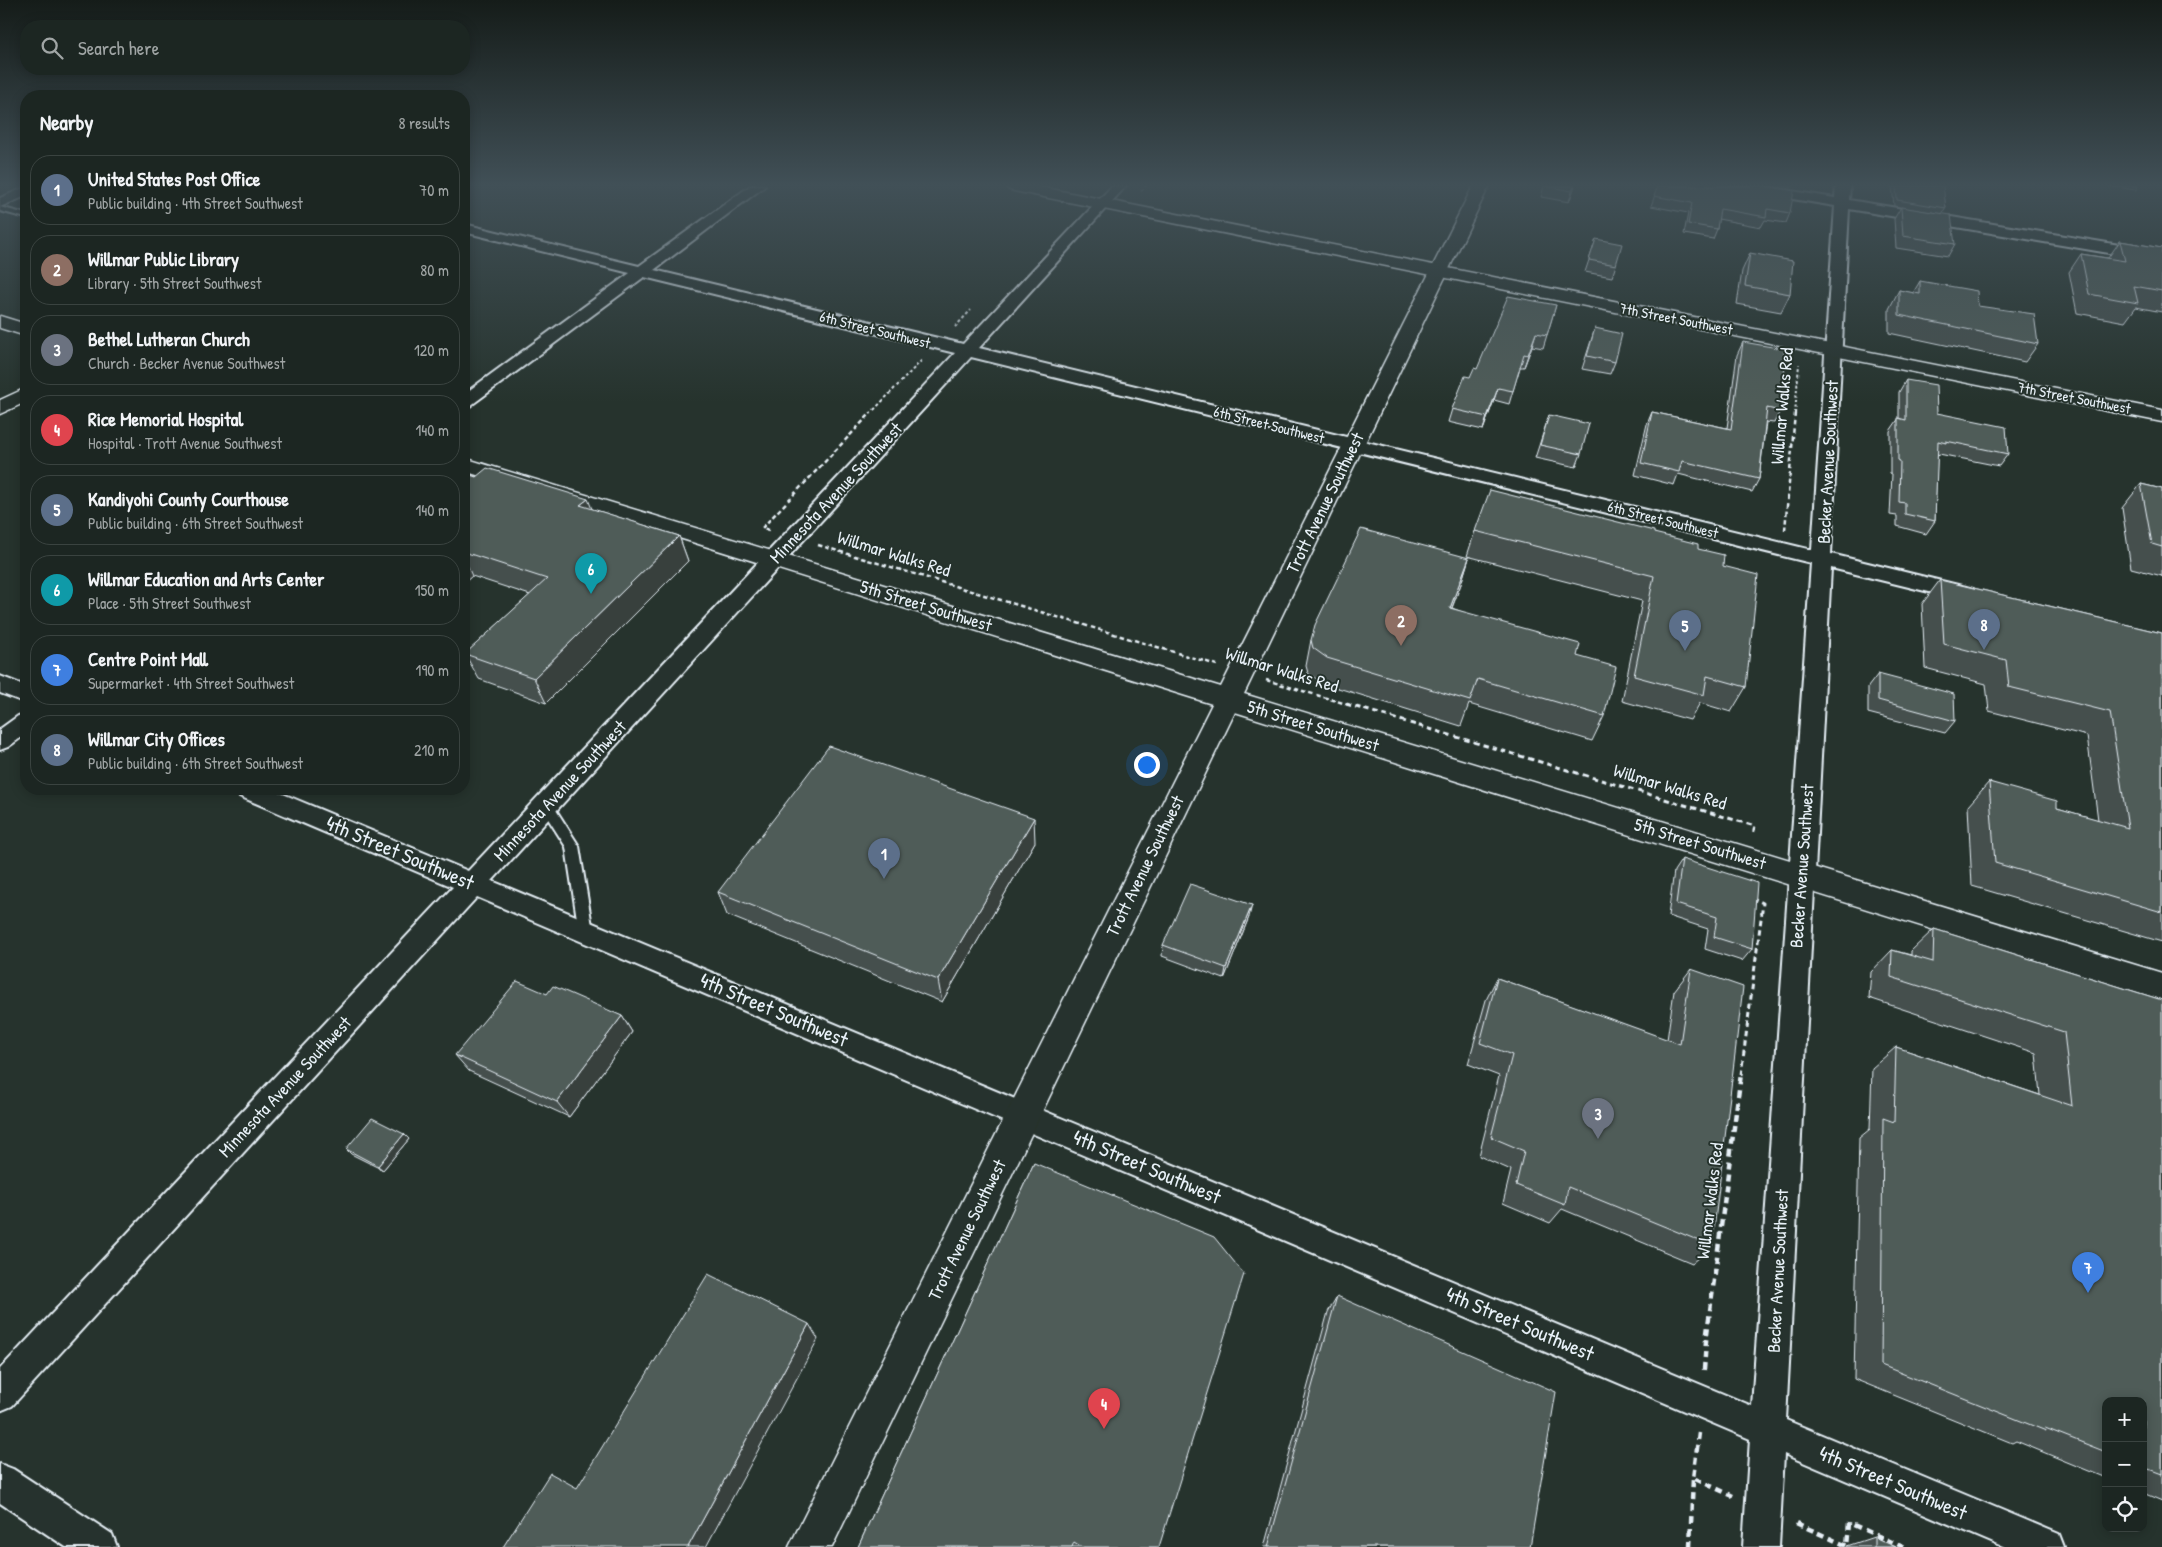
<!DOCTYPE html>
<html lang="en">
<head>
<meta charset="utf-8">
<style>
	body { margin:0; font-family:"Patrick Hand",sans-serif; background:#252e2a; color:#f1f3f6 }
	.controls { position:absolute; right:15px; bottom:15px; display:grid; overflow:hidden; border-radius:10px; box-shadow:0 2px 12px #0003 }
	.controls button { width:45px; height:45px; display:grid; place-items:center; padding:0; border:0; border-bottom:1px solid #3a4340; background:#1c2622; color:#f1f3f6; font:25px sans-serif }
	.you { position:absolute; left:1146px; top:764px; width:18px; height:18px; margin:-12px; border:4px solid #fff; border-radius:50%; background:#1a73e8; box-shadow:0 0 0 8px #1a73e833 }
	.badge { display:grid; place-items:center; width:32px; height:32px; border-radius:50%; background:#bca0f2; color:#fff; font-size:16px; font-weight:700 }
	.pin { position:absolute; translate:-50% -41px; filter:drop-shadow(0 1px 2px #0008) }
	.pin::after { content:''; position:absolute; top:26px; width:18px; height:15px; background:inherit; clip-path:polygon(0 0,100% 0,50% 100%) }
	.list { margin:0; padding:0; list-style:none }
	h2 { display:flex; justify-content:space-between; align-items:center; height:65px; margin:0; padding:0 20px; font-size:21px }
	h2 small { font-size:16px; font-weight:400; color:#a0a5a5 }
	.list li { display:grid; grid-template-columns:32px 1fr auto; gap:15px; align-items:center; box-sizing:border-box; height:70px; margin:0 10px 10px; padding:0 10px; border:1px solid #3a4340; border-radius:20px }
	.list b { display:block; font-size:19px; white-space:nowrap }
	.list p { margin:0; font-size:16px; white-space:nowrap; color:#a0a5a5 }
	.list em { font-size:16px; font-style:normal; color:#a0a5a5 }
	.icon { flex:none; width:28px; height:28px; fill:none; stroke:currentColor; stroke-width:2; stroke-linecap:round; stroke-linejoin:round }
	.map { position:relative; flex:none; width:2162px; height:1547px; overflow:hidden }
	.search { position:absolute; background:#1c2622; box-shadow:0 2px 12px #0003; left:20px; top:20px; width:450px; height:55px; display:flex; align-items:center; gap:12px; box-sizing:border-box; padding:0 18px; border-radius:20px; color:#a0a5a5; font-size:19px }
	.panel { position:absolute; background:#1c2622; box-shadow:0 2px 12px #0003; left:20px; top:90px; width:450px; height:705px; border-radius:20px }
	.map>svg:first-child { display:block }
</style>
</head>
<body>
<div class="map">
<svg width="2162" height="1547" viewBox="0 0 2162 1547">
	<rect width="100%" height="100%" fill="#26332d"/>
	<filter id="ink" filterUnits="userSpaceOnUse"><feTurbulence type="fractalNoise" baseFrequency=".02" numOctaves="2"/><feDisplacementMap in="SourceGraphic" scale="10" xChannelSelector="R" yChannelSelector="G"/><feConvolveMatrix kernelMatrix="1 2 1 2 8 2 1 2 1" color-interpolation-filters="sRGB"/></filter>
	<g filter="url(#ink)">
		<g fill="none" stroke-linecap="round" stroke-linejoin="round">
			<g stroke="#e8f1f8" stroke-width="4">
				<path id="service" d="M0,207L26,214V218L0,211Z
					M546,801L551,802L579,846L593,932L591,936L586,938L581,936L579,932L566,847L540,806L541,802Z"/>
			</g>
			<g stroke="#e8f1f8" stroke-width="4">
				<path id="minor" d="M750,186H765L654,270L963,344L1112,186H1126L979,348L1812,550L1835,206L1738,190L1733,189L1731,186H1761L1835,198L1836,186H1850L1849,200L2162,252V262L1849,209L1831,554L1966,587L1973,589L1976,594L1973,599L1966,601L1831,568L1786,1420L2059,1534L2064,1547H2003L1784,1454L1779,1547H1743L1750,1439L477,897L12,1406L0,1411V1369L453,887L239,796L235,789H271L468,871L955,353L644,277L470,406L464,407V394L630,273L464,232V224L639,266ZM971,357L1811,563L1752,1406L492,881Z
					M26,187V196L0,207V198Z
					M0,676L26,686V703L0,693Z
					M26,714V734L8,747L0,750V729L18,716Z
					M0,1464L13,1469L112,1534L117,1547H66L0,1503Z"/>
			</g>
			<g stroke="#e8f1f8" stroke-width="3">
				<path id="tertiary" d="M1473,186H1489L1244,694L2162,973V1001L1235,712L832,1547H789L1212,704L464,471V458L1221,687Z
					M0,316L26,324V336L0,328Z
					M26,388V402L0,414V400Z"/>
			</g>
			<g stroke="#e8f1f8" stroke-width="3">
				<path id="secondary" d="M1006,186H1036L2162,410V422L1014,191L1008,189Z"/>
			</g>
			<path stroke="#e8f1f8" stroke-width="2" stroke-dasharray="3 2.5" stroke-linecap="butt" d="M1141,191L1146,186
				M955,327L971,310
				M870,414L922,360
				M1795,414L1799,364"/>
			<path stroke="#e8f1f8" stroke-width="2.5" stroke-dasharray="4.5 3" stroke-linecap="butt" d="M769,530L762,528L871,413
				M1785,530L1795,413
				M818,545L1217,665
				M1266,680L1350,705"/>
			<path stroke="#e8f1f8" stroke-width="3" stroke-dasharray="5.5 4" stroke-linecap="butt" d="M1346,704L1755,826L1753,835
				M1741,1075L1763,903L1753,898"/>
			<path stroke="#e8f1f8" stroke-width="4.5" stroke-dasharray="7 5" stroke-linecap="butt" d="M1704,1370L1706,1341L1741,1074
				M1699,1433L1693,1478L1733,1496
				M1796,1523L1847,1546L1849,1523L1903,1547
				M1690,1547L1693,1478"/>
			<use href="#service" fill="#26332d" fill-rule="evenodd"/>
			<use href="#minor" fill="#26332d" fill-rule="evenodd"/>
			<use href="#tertiary" fill="#26332d" fill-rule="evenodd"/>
			<use href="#secondary" fill="#26332d" fill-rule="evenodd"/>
		</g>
		<path fill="#454f4d" stroke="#e8f1f8" d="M1544,186H1575L1569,202L1541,197Z
			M1658,186L1790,213L1786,223L1765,220L1761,227L1718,219L1717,229L1713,239L1684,234L1688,213L1651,206Z
			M1770,186H1792L1791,189Z
			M1892,186H1943L1946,208L1942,214L1894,206Z
			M2109,186H2138L2136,190Z
			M1901,207L1955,244L1948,256L1896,248L1894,219Z
			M1596,239L1616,265L1612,277L1585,272Z
			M2120,241L2162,248V312L2136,307L2125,322L2077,313L2069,272L2081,254L2108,258Z
			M1750,253L1790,294L1781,312L1737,304L1742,271Z
			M1920,281L1978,306L2038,344L2025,362L1889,333V309L1899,290L1913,293Z
			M1556,305L1543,348L1532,346L1524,367H1520L1509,404L1494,400L1483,430L1448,422L1452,409L1470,377L1477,369Z
			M1595,328L1615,362L1610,374L1582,369Z
			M1743,342L1785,383L1782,388L1780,411L1774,423L1766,422L1759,479L1752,492L1678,474L1674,485L1635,475L1647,424L1652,412L1727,428L1737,355Z
			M1906,380L1937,413L2008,454L1999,466L1939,454L1937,456L1935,521L1926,534L1897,526V516L1890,515L1892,474L1890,473V431L1899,418V392Z
			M1549,415L1581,454L1576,467L1535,458Z
			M464,473L592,509L679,536L688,561L546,703L479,679L465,654L530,595L472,576L464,583Z
			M2141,484L2162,489V577V576L2131,568L2122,508Z
			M1475,531L1654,533L1723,566L1746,687L1731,712L1700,703L1690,720L1622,701L1642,601L1467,556Z
			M1469,558L1461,584L1452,608L1577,656L1604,716L1592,741L1469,704L1461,726L1322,683L1308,673L1306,666L1311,640Z
			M1940,580L2162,633V942L1972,886L1968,806L1989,782L2057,808L2098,820L2087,736L1989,711L1986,684L1925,668L1922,604Z
			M1878,674L1955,721L1945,733L1868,713V687Z
			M1035,842L942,1002L727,915L718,892Z
			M1682,859L1752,949L1742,961L1705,949L1708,929L1668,916L1674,871Z
			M1249,917L1224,979L1162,956L1163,945Z
			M1934,929L2162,1000V1501L2143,1493V1401H2106V1478L2016,1441L2012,1443L1854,1379L1859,1138L1870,1129L1872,1068L1896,1047L2040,1095L2036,1053L1869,998L1871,972L1892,950L1911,955V951Z
			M1691,969L1712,1246L1692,1263L1562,1209L1550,1223L1503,1203L1511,1170L1479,1156L1499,1076L1468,1064L1486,1000L1497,978L1667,1040L1674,991Z
			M547,994L622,1016L632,1032L569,1117L469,1071L455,1055Z
			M404,1134L409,1139L383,1170L351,1154L346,1149Z
			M1034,1163L1159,1547H858Z
			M1337,1296L1530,1547H1264L1328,1312Z
			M1874,1537L1896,1547H1847V1546Z"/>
		<path fill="#38403e" stroke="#e8f1f8" d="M1574,186H1575L1569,202L1572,191Z
			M1536,333L1532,346L1524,367L1528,355Z
			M1498,388L1494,400L1483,430L1487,417Z
			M588,499L598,524L580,505Z
			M679,536L688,561L546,703L534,678Z
			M464,558L472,576L464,583Z
			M1469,558L1461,584L1442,633L1450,608Z
			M1034,818L1035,842L942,1002L938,980Z
			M1252,905L1249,917L1224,979L1226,968Z
			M622,1016L632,1032L569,1117L557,1102Z
			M404,1134L409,1139L383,1170L378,1166Z
			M809,1324L818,1339L706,1547H688Z"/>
		<path fill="#505c59" stroke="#e8f1f8" d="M1545,186H1574L1572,191Z
			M1658,186H1764L1794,191L1790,213L1767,209L1766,217L1720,209L1717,229L1688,224L1692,203L1654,196Z
			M1896,186H1943L1946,208L1897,200Z
			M1901,207L1951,215L1955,244L1903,236Z
			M1596,239L1622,244L1616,265L1589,260Z
			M2120,241L2162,248V291L2134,286L2138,303L2089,294L2081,254L2125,261Z
			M1750,253L1793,261L1790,294L1745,286Z
			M1920,281L1977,291L1978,306L2034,314L2038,344L1899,315V290L1920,294Z
			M1508,296L1556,305L1547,335L1536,333L1528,355L1524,354L1513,391L1498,388L1487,417L1452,409L1465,376L1470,377L1474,368L1477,369Z
			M1595,328L1622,334L1615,362L1587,356Z
			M1743,342L1784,349L1785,383H1783L1780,411L1767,408L1759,479L1682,461L1679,472L1641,463L1652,412L1731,429Z
			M1906,380L1936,385L1937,413L2006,427L2008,454L1946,441V443L1938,441L1935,521L1905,514V503L1899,502L1900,461L1898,460V418L1906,420Z
			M1549,415L1589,424L1581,454L1540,445Z
			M487,468L588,499L580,505L679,536L534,678L465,654L547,579L464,552V473L476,477Z
			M2141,484L2162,489V547L2152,544Z
			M1490,490L1654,531V533L1698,544V549L1724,555L1723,566L1758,575L1746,687L1707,676L1704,695L1634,676L1654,576L1475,531Z
			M1361,529L1469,558L1450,608L1580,644L1577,656L1616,667L1604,716L1478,679L1470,701L1327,658L1313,648L1311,640L1315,625Z
			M1940,580L2162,633V912L1995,863L1989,782L2057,801V808L2128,828L2110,712L2009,687L2006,660L1944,644Z
			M1878,674L1954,694L1955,721L1878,700Z
			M829,746L1034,818L938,980L718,892Z
			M1682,859L1757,883L1752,949L1714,937L1717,917L1676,904Z
			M1190,884L1252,905L1226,968L1163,945Z
			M1934,929L2162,1000V1474L2143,1467V1401H2106V1452L2045,1428L2046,1431L1881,1365L1883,1118L1894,1122L1896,1047L2072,1106L2064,1032L1891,977L1892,950L1933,962Z
			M1691,969L1743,987L1712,1246L1568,1187L1565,1205L1516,1185L1524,1151L1491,1137L1512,1055L1480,1043L1497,978L1680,1044Z
			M517,981L547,994L553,986L622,1016L557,1102L455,1055Z
			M372,1118L404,1134L378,1166L346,1149Z
			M1034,1163L1214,1237L1244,1274L1159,1547H1082L1074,1542L1072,1547H858Z
			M708,1274L809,1324L688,1547H503L550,1473L577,1488Z
			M1337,1296L1556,1392L1530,1547H1268Z
			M1874,1537L1896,1547H1874Z"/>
	</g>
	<linearGradient id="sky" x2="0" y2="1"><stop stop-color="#151c19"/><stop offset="0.46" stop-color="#415057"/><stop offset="1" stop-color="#415057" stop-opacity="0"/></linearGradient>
	<rect width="2162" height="402" fill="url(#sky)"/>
	<g text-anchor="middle" stroke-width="4" stroke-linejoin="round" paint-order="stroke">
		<g font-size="15" fill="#e8f1f8" stroke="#26332d">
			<text transform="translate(1676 319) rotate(11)" y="5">7th Street Southwest</text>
			<text transform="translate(875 330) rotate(14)" y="5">6th Street Southwest</text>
			<text transform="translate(2074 398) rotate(11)" y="5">7th Street Southwest</text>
			<text transform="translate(1269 425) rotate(14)" y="5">6th Street Southwest</text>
			<text transform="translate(1663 520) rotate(14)" y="5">6th Street Southwest</text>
		</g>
		<g font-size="18" fill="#e8f1f8" stroke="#26332d">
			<text transform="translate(1782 406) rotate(-85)" y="6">Willmar Walks Red</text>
			<text transform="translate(1828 462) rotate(-87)" y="6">Becker Avenue Southwest</text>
			<text transform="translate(836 493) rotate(-47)" y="6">Minnesota Avenue Southwest</text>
			<text transform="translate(1325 503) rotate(-64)" y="6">Trott Avenue Southwest</text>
			<text transform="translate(894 554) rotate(17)" y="6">Willmar Walks Red</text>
			<text transform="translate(926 606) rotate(17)" y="6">5th Street Southwest</text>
			<text transform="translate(1282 670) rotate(17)" y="6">Willmar Walks Red</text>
			<text transform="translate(1313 726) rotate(17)" y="6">5th Street Southwest</text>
			<text transform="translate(1670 787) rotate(17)" y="6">Willmar Walks Red</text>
			<text transform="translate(560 791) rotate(-47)" y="6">Minnesota Avenue Southwest</text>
			<text transform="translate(1700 844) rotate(17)" y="6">5th Street Southwest</text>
			<text transform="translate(1145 866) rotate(-64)" y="6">Trott Avenue Southwest</text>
			<text transform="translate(1802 866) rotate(-86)" y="6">Becker Avenue Southwest</text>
			<text transform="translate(285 1087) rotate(-47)" y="6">Minnesota Avenue Southwest</text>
			<text transform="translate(1710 1201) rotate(-83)" y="6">Willmar Walks Red</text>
			<text transform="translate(967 1230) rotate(-64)" y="6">Trott Avenue Southwest</text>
			<text transform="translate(1778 1271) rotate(-87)" y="6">Becker Avenue Southwest</text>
		</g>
		<g font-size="21" fill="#e8f1f8" stroke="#26332d">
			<text transform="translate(400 853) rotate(23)" y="7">4th Street Southwest</text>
			<text transform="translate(774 1010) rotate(23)" y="7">4th Street Southwest</text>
			<text transform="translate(1147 1167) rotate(23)" y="7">4th Street Southwest</text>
			<text transform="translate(1520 1324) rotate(23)" y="7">4th Street Southwest</text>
			<text transform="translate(1893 1483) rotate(23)" y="7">4th Street Southwest</text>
		</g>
	</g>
</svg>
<div class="controls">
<button>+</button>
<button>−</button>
<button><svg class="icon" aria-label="locate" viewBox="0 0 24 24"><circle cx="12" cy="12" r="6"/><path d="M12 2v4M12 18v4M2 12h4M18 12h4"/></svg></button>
</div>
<div class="you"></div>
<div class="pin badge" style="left:884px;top:879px;background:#5c6f8a">1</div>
<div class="pin badge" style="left:1401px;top:646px;background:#8d6e63">2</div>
<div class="pin badge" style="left:1598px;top:1139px;background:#6b7280">3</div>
<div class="pin badge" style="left:1104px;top:1429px;background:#e0444e">4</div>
<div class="pin badge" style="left:1685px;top:651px;background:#5c6f8a">5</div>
<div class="pin badge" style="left:591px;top:594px;background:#0f9aa8">6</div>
<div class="pin badge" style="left:2088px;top:1293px;background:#3f7fe0">7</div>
<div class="pin badge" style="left:1984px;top:650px;background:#5c6f8a">8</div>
<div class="search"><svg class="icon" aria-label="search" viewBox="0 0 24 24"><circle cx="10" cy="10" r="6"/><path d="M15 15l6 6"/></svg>Search here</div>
<section class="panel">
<h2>Nearby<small>8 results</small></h2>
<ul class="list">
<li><span class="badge" style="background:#5c6f8a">1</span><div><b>United States Post Office</b><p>Public building · 4th Street Southwest</p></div><em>70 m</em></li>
<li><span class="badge" style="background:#8d6e63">2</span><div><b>Willmar Public Library</b><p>Library · 5th Street Southwest</p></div><em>80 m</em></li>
<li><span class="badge" style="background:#6b7280">3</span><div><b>Bethel Lutheran Church</b><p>Church · Becker Avenue Southwest</p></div><em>120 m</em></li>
<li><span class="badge" style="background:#e0444e">4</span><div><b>Rice Memorial Hospital</b><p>Hospital · Trott Avenue Southwest</p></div><em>140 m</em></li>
<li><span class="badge" style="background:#5c6f8a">5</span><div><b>Kandiyohi County Courthouse</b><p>Public building · 6th Street Southwest</p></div><em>140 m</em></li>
<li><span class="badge" style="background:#0f9aa8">6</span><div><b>Willmar Education and Arts Center</b><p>Place · 5th Street Southwest</p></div><em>150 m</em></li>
<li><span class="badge" style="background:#3f7fe0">7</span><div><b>Centre Point Mall</b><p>Supermarket · 4th Street Southwest</p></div><em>190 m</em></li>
<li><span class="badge" style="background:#5c6f8a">8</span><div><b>Willmar City Offices</b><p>Public building · 6th Street Southwest</p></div><em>210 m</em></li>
</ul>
</section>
</div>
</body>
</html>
